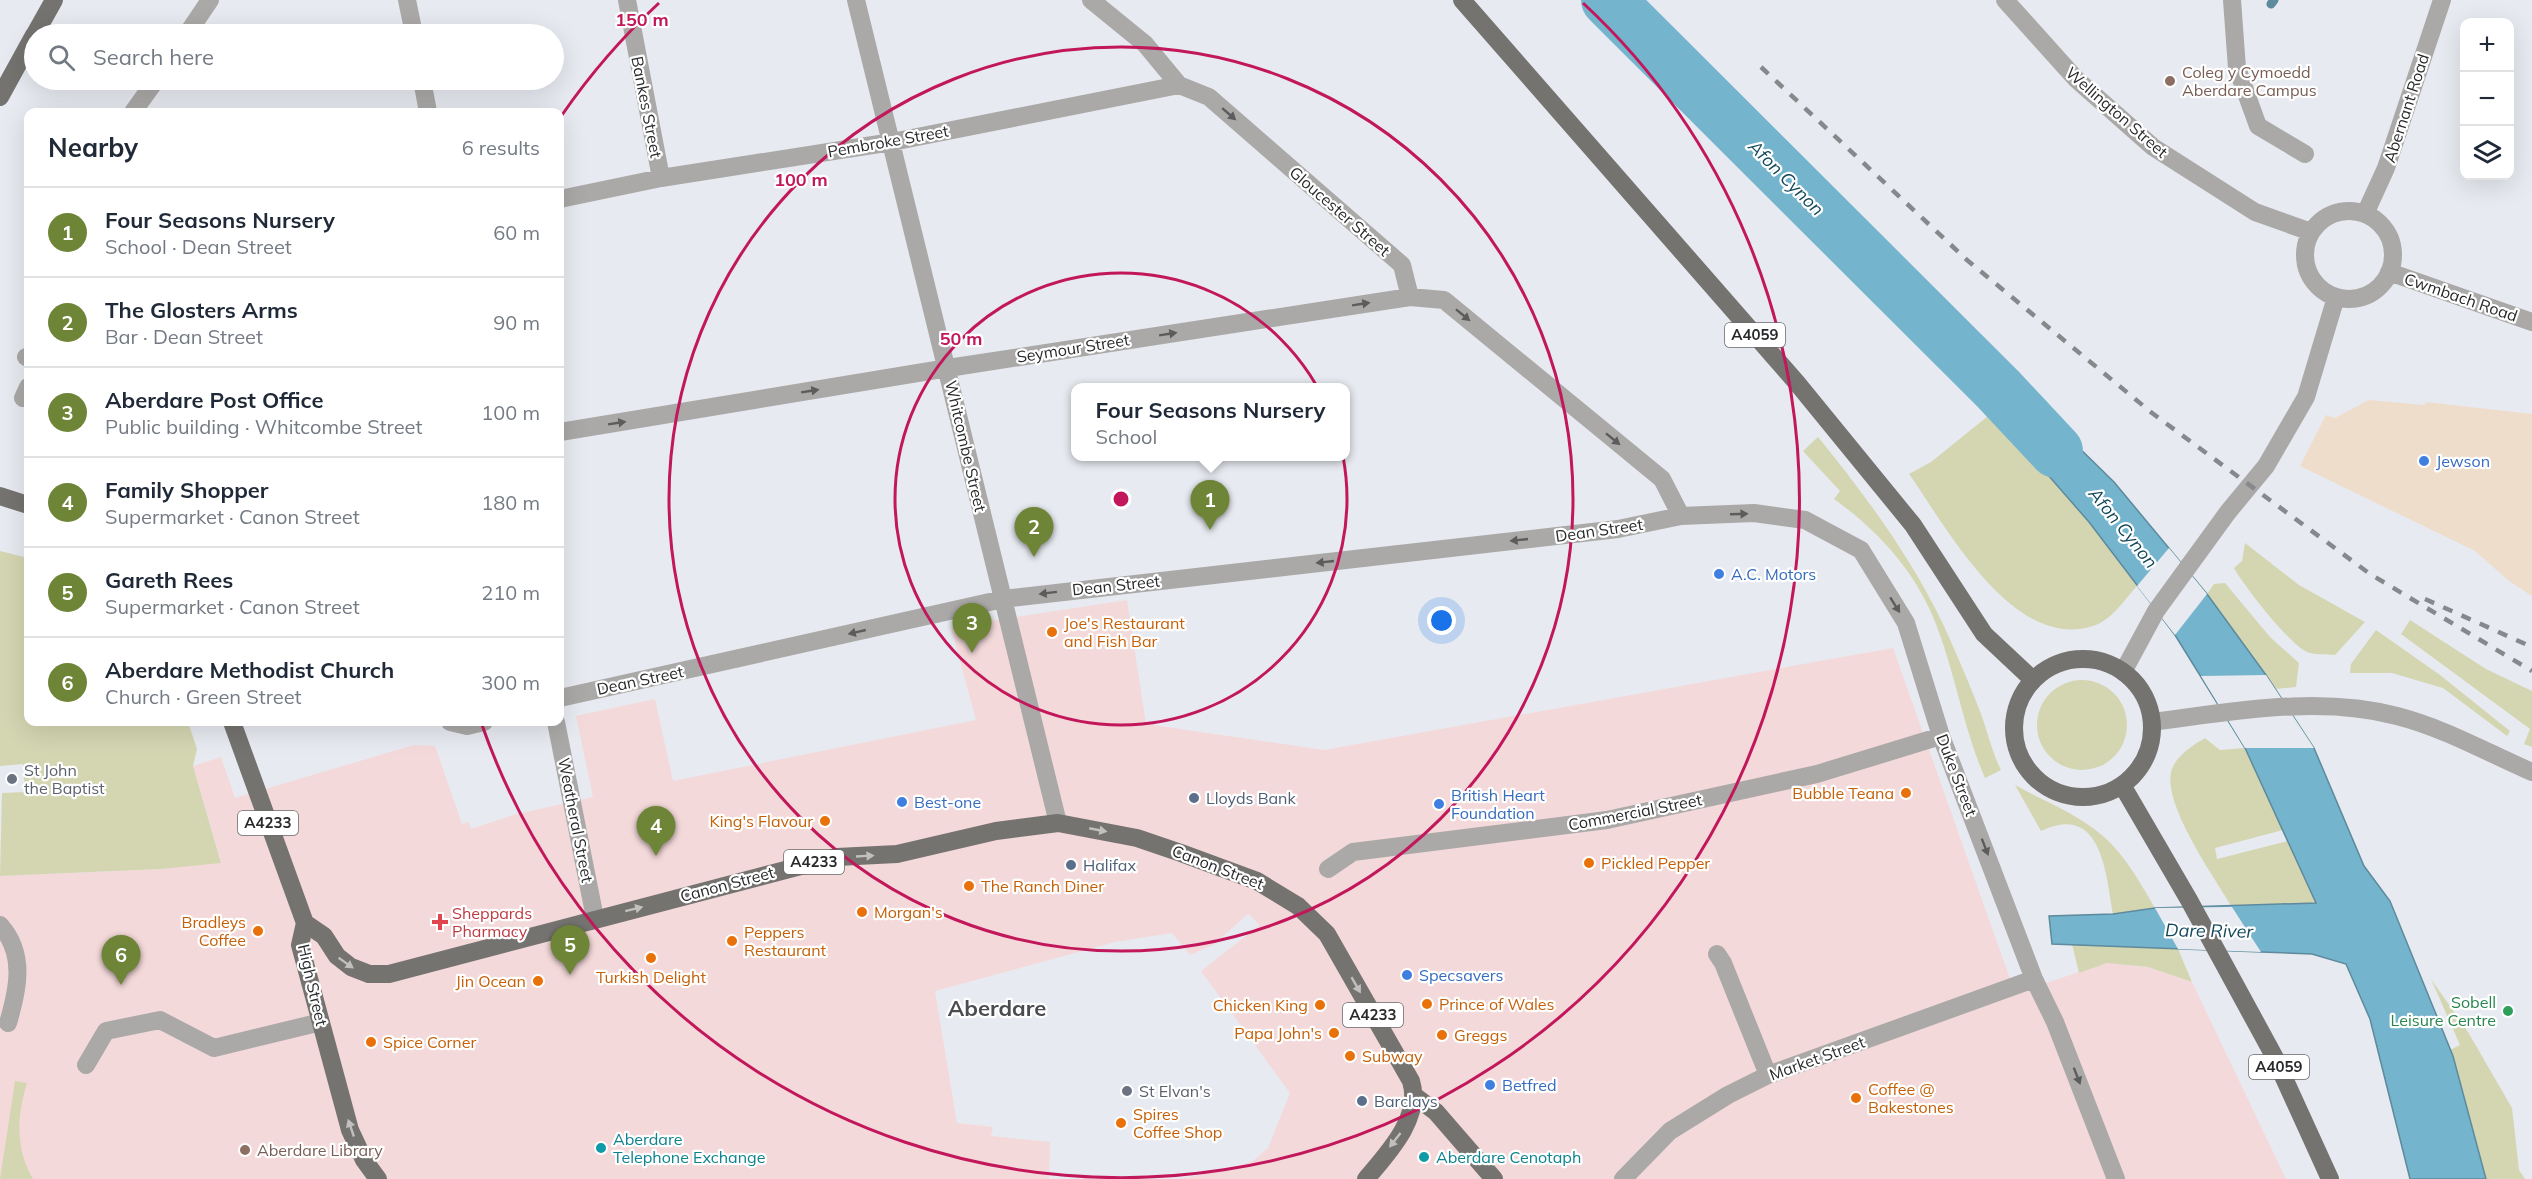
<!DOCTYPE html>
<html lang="en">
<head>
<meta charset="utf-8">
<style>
	body { margin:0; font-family:Mulish,sans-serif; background:#f2f2f3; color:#1f2937 }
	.controls { position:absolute; right:18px; top:18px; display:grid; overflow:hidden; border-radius:12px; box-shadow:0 6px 24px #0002 }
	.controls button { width:54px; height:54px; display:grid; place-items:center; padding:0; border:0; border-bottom:2px solid #e0e1e3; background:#fff; color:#1f2937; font:30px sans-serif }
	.you { position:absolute; left:1442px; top:621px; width:21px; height:21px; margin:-15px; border:4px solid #fff; border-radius:50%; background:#1a73e8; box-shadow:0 0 0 9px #1a73e833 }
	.badge { display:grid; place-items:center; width:39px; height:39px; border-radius:50%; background:#6e8436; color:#fff; font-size:20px; font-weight:700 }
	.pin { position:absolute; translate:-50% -50px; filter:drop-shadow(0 2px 3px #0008) }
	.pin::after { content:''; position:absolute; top:32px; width:21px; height:18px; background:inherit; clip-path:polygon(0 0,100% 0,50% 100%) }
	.popup { position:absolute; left:1071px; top:383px; width:279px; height:78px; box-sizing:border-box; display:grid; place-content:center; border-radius:12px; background:#fff; filter:drop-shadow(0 2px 4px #0005); font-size:20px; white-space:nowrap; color:#747a83 }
	.popup b { font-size:22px; color:#1f2937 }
	.popup::after { content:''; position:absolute; left:50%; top:100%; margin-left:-12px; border:12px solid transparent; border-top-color:#fff }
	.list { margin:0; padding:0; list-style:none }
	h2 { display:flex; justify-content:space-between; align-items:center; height:78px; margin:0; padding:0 24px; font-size:26px }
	h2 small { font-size:20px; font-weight:400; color:#747a83 }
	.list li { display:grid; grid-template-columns:39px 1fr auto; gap:18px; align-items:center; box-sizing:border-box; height:90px; padding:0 24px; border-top:2px solid #e0e1e3 }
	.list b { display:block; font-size:22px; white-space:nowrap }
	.list p { margin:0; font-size:20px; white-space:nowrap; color:#747a83 }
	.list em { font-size:20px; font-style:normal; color:#747a83 }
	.icon { flex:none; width:33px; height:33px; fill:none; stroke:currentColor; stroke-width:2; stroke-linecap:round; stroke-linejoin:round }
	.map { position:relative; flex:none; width:2532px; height:1179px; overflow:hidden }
	.search { position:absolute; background:#fff; box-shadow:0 6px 24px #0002; left:24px; top:24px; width:540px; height:66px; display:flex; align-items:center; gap:15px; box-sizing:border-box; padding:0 21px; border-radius:33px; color:#747a83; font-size:22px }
	.panel { position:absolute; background:#fff; box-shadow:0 6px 24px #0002; left:24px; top:108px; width:540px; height:618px; border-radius:12px }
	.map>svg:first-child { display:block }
</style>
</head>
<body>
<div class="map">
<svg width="2532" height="1179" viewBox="0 0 2532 1179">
	<rect width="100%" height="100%" fill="#e7eaf0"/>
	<path fill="#f4d9da" d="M1127,600L1146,724L1324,750L1893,648L2015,993L2107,963L2148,967L2192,982L2286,1179H1178L1231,1169L1253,1161L1268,1148L1290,1093L1201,971L1260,925L1248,914L1213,945L1190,955L1172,933L1115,942L935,991L957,1123L993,1127L991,1136L1050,1142L1049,1179H0V876L161,869L221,862L193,766L221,757L235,798L414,745L435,746L462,824L469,822L471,829L513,815L593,797L576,716L655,699L673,781L976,720L951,627Z"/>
	<path fill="#efddcc" d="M2369,400L2424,405L2426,402L2532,414V596L2509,581L2475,551L2300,466L2326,415L2335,418Z"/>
	<path fill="#d4d6b2" d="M1993,412L2089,522L2137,586C2124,600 2112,620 2093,626C2013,652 1946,526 1909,474L1931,462Z
		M1818,437C1866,496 1911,557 1944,626C1957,655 1970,685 1981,714C1988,733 1992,752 2001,770L1985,778C1961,723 1954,662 1929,608C1908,563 1873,527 1834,499L1840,491L1803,451Z
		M2245,543L2299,585L2365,622L2335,655C2327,654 2314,655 2307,652C2289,644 2244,586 2234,568L2242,561Z
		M0,551L28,558V722H188L197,749L193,766L221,863L161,869L0,876L2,793L25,792L23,764L0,766Z
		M2225,583L2270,637L2299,663L2296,687L2276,689L2207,594L2214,584Z
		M2410,620L2486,669L2532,691V747L2524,744L2530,729L2401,634Z
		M2376,630L2440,675L2510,731L2507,736L2443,688L2392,673H2350L2351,664Z
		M2037 725a45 45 0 1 1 90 0a45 45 0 1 1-90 0Z
		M2205,738L2220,750L2245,748L2283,830L2215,848L2217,859L2288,841L2316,903L2232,907C2215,878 2160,801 2172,769C2178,754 2192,746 2205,738Z
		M2015,785C2044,801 2078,814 2103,836C2126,856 2140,883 2155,908L2113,914C2106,872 2101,802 2041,831Z
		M2072,944L2178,949L2192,982L2148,967L2107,963L2079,973Z
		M2431,979L2468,1032L2512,1108L2519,1170L2525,1179H2486L2450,1050L2460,1045Z
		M15,1081L27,1083C17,1116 15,1148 33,1179H0Z"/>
	<path fill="#74b4cd" stroke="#5d8a9c" stroke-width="1.5" d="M2017,387L2114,482L2207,594L2266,675L2314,748L2364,866L2390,901L2453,1056L2486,1179H2410L2370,1019L2346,964L2312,954L2052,944L2049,916L2113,914L2155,908L2316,903L2245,748L2175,635L2089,522L1993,412Z"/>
	<path fill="#e7eaf0" d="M2169,548L2207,594L2175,635L2137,586Z
		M2266,675L2314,748H2245L2201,676Z
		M2232,907L2261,952L2178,949L2155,908Z"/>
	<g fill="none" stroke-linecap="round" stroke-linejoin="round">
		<path stroke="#5d8a9c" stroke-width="9" d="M2271,4L2274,0"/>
		<path stroke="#74b4cd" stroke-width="54" d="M1608,0L1998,389L2056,451"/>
		<path stroke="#aaa9a7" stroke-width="18" d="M407,0L414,34
			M627,0L661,178
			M856,0L1058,823
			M1091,0L1145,44L1179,85L1209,97L1402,265L1410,297
			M2005,0L2076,79L2153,147L2255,212L2311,232
			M2232,0L2237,68L2258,126L2305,154
			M187,34L210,0
			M422,80L428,112
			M133,112L156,80
			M560,199L661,178L892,142L1179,85
			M2305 255a44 44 0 1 1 88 0a44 44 0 1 1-88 0Z
			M2365,214L2386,168L2442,0
			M2389,272L2532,322
			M26,357L28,358
			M23,398L28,387
			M560,432L948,368L1410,297L1444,300L1662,479L1681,516
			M2123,672L2156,611L2228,512L2266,466L2306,397L2336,297
			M560,698L1003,599L1618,529L1681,516L1754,513L1805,520L1861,550L1906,623L1941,736L2034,979L2055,1022L2116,1179
			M450,722L467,726L484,722
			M556,722L595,918
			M2152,722C2232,712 2318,695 2397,716C2444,728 2488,753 2532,772
			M1328,869L1353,852L1607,820L1817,774L1941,736
			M0,925C26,954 18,989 8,1023
			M1717,954L1723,963L1768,1075
			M86,1065L106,1031L160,1020L214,1048L313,1024
			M1623,1179L1670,1131L1728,1095L1768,1075L2034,979"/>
		<path stroke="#75736f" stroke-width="18" d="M1462,0L1797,383L1913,525L1984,634L2033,680
			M35,34L54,0
			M0,97L34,35
			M0,496L28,505
			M2014 728a69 69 0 1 1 138 0a69 69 0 1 1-138 0Z
			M232,722L305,923L300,945L350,1130L364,1160L378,1179
			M2122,785L2189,900L2274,1056L2330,1179
			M305,923L324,936L337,956L351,967L369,974H389L816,862L837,857L897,854L996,831L1058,823L1137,838L1181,853L1257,881L1298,906L1327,934L1411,1081C1422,1117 1389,1152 1366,1179
			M1416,1097L1436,1112L1494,1179"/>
		<path stroke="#86888c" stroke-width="4.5" stroke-dasharray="10 10" stroke-linecap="butt" d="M1761,67L1967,260L2152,413L2370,574L2532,671
			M2425,599L2532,647"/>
	</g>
	<defs><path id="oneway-solid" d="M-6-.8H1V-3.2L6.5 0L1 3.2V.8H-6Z" transform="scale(1.5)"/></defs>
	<g fill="#5c5c5d">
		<use href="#oneway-solid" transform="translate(1229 114) rotate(41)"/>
		<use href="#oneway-solid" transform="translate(1361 304) rotate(-9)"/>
		<use href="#oneway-solid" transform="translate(1463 315) rotate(39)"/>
		<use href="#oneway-solid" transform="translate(1168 334) rotate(-9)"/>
		<use href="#oneway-solid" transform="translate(810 391) rotate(-9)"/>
		<use href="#oneway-solid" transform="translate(617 423) rotate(-9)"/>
		<use href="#oneway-solid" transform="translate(1613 439) rotate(39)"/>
		<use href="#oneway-solid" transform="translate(1739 514) rotate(-2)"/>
		<use href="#oneway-solid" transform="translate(1519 540) rotate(174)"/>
		<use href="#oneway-solid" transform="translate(1325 562) rotate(174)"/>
		<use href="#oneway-solid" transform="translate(1048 593) rotate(173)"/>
		<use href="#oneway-solid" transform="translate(1895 605) rotate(58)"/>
		<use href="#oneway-solid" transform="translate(857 632) rotate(167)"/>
		<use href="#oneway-solid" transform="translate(1985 847) rotate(69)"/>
		<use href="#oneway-solid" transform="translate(2077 1076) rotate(69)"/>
	</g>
	<g fill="#c1c0be">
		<use href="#oneway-solid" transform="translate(1098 830) rotate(11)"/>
		<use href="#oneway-solid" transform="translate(865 856) rotate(-3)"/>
		<use href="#oneway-solid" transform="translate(634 909) rotate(-14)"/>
		<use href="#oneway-solid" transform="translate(346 963) rotate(35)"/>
		<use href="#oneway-solid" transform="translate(1356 985) rotate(60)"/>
		<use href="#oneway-solid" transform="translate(351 1128) rotate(-109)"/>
		<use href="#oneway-solid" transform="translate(1395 1140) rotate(128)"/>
	</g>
	<g fill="none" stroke="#c2185b" stroke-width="3">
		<circle cx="1121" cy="499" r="226"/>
		<circle cx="1121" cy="499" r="452"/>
		<path d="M562 115A678 678 0 0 1 659 3M1583 3A678 678 0 1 1 482 725"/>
	</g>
	<g fill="#8d6e63" stroke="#fff" stroke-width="2">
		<circle cx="2170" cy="81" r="6"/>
		<circle cx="245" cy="1150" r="6"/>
	</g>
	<g fill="#3f7fe0" stroke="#fff" stroke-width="2">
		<circle cx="2424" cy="461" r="6"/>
		<circle cx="1719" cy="574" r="6"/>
		<circle cx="902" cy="802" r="6"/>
		<circle cx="1439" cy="804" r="6"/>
		<circle cx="1407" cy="975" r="6"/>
		<circle cx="1490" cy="1085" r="6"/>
	</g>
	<g fill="#e8710a" stroke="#fff" stroke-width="2">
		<circle cx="1052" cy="632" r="6"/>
		<circle cx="1906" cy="793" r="6"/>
		<circle cx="825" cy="821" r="6"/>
		<circle cx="1589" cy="863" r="6"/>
		<circle cx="969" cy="886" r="6"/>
		<circle cx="862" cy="912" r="6"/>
		<circle cx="258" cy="931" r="6"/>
		<circle cx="732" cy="941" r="6"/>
		<circle cx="651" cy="958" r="6"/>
		<circle cx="538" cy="981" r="6"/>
		<circle cx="1427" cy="1004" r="6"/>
		<circle cx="1320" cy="1005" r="6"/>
		<circle cx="1334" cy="1033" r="6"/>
		<circle cx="1442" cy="1035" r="6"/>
		<circle cx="371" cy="1042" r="6"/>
		<circle cx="1350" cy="1056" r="6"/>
		<circle cx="1856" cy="1098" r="6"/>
		<circle cx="1121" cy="1123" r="6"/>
	</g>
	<g fill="#6b7280" stroke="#fff" stroke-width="2">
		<circle cx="12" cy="779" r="6"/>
		<circle cx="1127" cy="1091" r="6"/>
	</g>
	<g fill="#5c6f8a" stroke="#fff" stroke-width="2">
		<circle cx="1194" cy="798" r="6"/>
		<circle cx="1071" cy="865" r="6"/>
		<circle cx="1362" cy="1101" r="6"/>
	</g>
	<path fill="#e0444e" stroke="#fff" stroke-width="2" d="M437 913h6v6h6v6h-6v6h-6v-6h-6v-6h6z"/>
	<circle fill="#2e9e5b" stroke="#fff" stroke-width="2" cx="2508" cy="1011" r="6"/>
	<g fill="#0f9aa8" stroke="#fff" stroke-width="2">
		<circle cx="601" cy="1148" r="6"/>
		<circle cx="1424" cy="1157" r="6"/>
	</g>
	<g text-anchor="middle" stroke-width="4.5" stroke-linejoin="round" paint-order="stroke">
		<g fill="#fff" stroke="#68696b" stroke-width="1.5">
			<rect x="1725" y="323" width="60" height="24" rx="4.5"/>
			<rect x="238" y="811" width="60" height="24" rx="4.5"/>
			<rect x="784" y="850" width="60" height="24" rx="4.5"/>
			<rect x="1343" y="1003" width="60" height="24" rx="4.5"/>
			<rect x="2249" y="1055" width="60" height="24" rx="4.5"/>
		</g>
		<g font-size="15" font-weight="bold" fill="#28292b">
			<text x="1755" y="340">A4059</text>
			<text x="268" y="828">A4233</text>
			<text x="814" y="867">A4233</text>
			<text x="1373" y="1020">A4233</text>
			<text x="2279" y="1072">A4059</text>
		</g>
		<g font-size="16" fill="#785e54" stroke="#fff" text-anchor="start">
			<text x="2182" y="78">Coleg y Cymoedd<tspan x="2182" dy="18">Aberdare Campus</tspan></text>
			<text x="257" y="1156">Aberdare Library</text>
		</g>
		<g font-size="16" fill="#28292b" stroke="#fff">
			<text transform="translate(647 107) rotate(79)" y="6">Bankes Street</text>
			<text transform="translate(2406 108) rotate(-72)" y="6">Abernant Road</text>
			<text transform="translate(2117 112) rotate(41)" y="6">Wellington Street</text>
			<text transform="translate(888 141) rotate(-10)" y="6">Pembroke Street</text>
			<text transform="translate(1340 211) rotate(41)" y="6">Gloucester Street</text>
			<text transform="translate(2461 297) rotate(19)" y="6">Cwmbach Road</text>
			<text transform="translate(1073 348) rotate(-9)" y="6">Seymour Street</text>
			<text transform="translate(966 446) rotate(77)" y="6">Whitcombe Street</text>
			<text transform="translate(1599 530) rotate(-8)" y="6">Dean Street</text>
			<text transform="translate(1116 585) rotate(-6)" y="6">Dean Street</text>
			<text transform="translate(640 680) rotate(-12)" y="6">Dean Street</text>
			<text transform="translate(1957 775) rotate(69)" y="6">Duke Street</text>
			<text transform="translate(1635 812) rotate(-11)" y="6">Commercial Street</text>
			<text transform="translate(576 820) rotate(79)" y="6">Weatheral Street</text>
			<text transform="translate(1218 867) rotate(21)" y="6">Canon Street</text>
			<text transform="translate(727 884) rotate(-15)" y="6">Canon Street</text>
			<text transform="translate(313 985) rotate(77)" y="6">High Street</text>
			<text transform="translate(1817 1058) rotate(-20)" y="6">Market Street</text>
		</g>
		<g font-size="16" fill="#366cbe" stroke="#fff" text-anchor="start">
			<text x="2436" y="467">Jewson</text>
			<text x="1731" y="580">A.C. Motors</text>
			<text x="1451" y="801">British Heart<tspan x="1451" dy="18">Foundation</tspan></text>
			<text x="914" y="808">Best-one</text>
			<text x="1419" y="981">Specsavers</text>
			<text x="1502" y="1091">Betfred</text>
		</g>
		<g font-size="16" fill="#c56008" stroke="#fff" text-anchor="start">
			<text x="1064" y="629">Joe's Restaurant<tspan x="1064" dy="18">and Fish Bar</tspan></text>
			<text x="1894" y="799" text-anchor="end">Bubble Teana</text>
			<text x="813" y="827" text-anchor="end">King's Flavour</text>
			<text x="1601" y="869">Pickled Pepper</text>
			<text x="981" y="892">The Ranch Diner</text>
			<text x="874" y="918">Morgan's</text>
			<text x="246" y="928" text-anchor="end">Bradleys<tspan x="246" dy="18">Coffee</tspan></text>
			<text x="744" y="938">Peppers<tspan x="744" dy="18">Restaurant</tspan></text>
			<text x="651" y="983" text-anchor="middle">Turkish Delight</text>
			<text x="526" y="987" text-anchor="end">Jin Ocean</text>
			<text x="1439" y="1010">Prince of Wales</text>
			<text x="1308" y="1011" text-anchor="end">Chicken King</text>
			<text x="1322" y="1039" text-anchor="end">Papa John's</text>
			<text x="1454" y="1041">Greggs</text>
			<text x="383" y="1048">Spice Corner</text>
			<text x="1362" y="1062">Subway</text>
			<text x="1868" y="1095">Coffee @<tspan x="1868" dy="18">Bakestones</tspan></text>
			<text x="1133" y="1120">Spires<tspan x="1133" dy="18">Coffee Shop</tspan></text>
		</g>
		<g font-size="16" fill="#5b616d" stroke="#fff" text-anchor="start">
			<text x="24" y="776">St John<tspan x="24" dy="18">the Baptist</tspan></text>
			<text x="1139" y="1097">St Elvan's</text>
		</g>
		<g font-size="16" fill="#4e5e75" stroke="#fff" text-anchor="start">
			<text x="1206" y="804">Lloyds Bank</text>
			<text x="1083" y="871">Halifax</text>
			<text x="1374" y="1107">Barclays</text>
		</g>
		<g font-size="16" fill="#be3a42" stroke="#fff" text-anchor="start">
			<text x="452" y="919">Sheppards<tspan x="452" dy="18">Pharmacy</tspan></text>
		</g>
		<g font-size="16" fill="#27864d" stroke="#fff" text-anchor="end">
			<text x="2496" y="1008">Sobell<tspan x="2496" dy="18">Leisure Centre</tspan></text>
		</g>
		<g font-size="16" fill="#0d838f" stroke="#fff" text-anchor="start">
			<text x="613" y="1145">Aberdare<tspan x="613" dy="18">Telephone Exchange</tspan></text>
			<text x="1436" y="1163">Aberdare Cenotaph</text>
		</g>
		<g font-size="18" font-style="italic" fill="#13495b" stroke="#fff">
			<text transform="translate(1786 178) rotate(45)" y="6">Afon Cynon</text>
			<text transform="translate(2123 528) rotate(51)" y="6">Afon Cynon</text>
			<text transform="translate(2209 931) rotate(1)" y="6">Dare River</text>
		</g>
		<g font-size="22" font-weight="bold" fill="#4a4c50" stroke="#fff">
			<text x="997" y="1016">Aberdare</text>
		</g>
	</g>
	<circle cx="1121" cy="499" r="9" fill="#c2185b" stroke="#fff" stroke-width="3"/>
	<g font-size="18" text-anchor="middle" font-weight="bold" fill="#c2185b" stroke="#fff" stroke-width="4.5" stroke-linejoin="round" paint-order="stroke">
		<text x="642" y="26">150 m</text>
		<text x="801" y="186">100 m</text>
		<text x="961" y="345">50 m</text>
	</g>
</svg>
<div class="controls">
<button>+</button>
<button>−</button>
<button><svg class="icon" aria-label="layers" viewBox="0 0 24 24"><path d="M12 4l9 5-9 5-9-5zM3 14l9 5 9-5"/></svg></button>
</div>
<div class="you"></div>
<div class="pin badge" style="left:1210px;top:530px">1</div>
<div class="popup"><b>Four Seasons Nursery</b>School</div>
<div class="pin badge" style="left:1034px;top:557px">2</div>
<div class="pin badge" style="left:972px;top:653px">3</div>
<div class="pin badge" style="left:656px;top:856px">4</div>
<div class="pin badge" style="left:570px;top:975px">5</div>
<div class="pin badge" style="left:121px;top:985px">6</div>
<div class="search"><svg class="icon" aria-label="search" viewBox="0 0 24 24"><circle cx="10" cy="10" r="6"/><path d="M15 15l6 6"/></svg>Search here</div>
<section class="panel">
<h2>Nearby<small>6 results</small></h2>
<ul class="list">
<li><span class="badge">1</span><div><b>Four Seasons Nursery</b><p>School · Dean Street</p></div><em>60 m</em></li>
<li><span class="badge">2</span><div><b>The Glosters Arms</b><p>Bar · Dean Street</p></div><em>90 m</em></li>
<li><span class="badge">3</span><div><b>Aberdare Post Office</b><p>Public building · Whitcombe Street</p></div><em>100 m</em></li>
<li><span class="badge">4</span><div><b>Family Shopper</b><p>Supermarket · Canon Street</p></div><em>180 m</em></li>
<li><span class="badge">5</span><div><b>Gareth Rees</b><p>Supermarket · Canon Street</p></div><em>210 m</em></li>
<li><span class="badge">6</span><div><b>Aberdare Methodist Church</b><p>Church · Green Street</p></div><em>300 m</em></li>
</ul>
</section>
</div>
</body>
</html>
